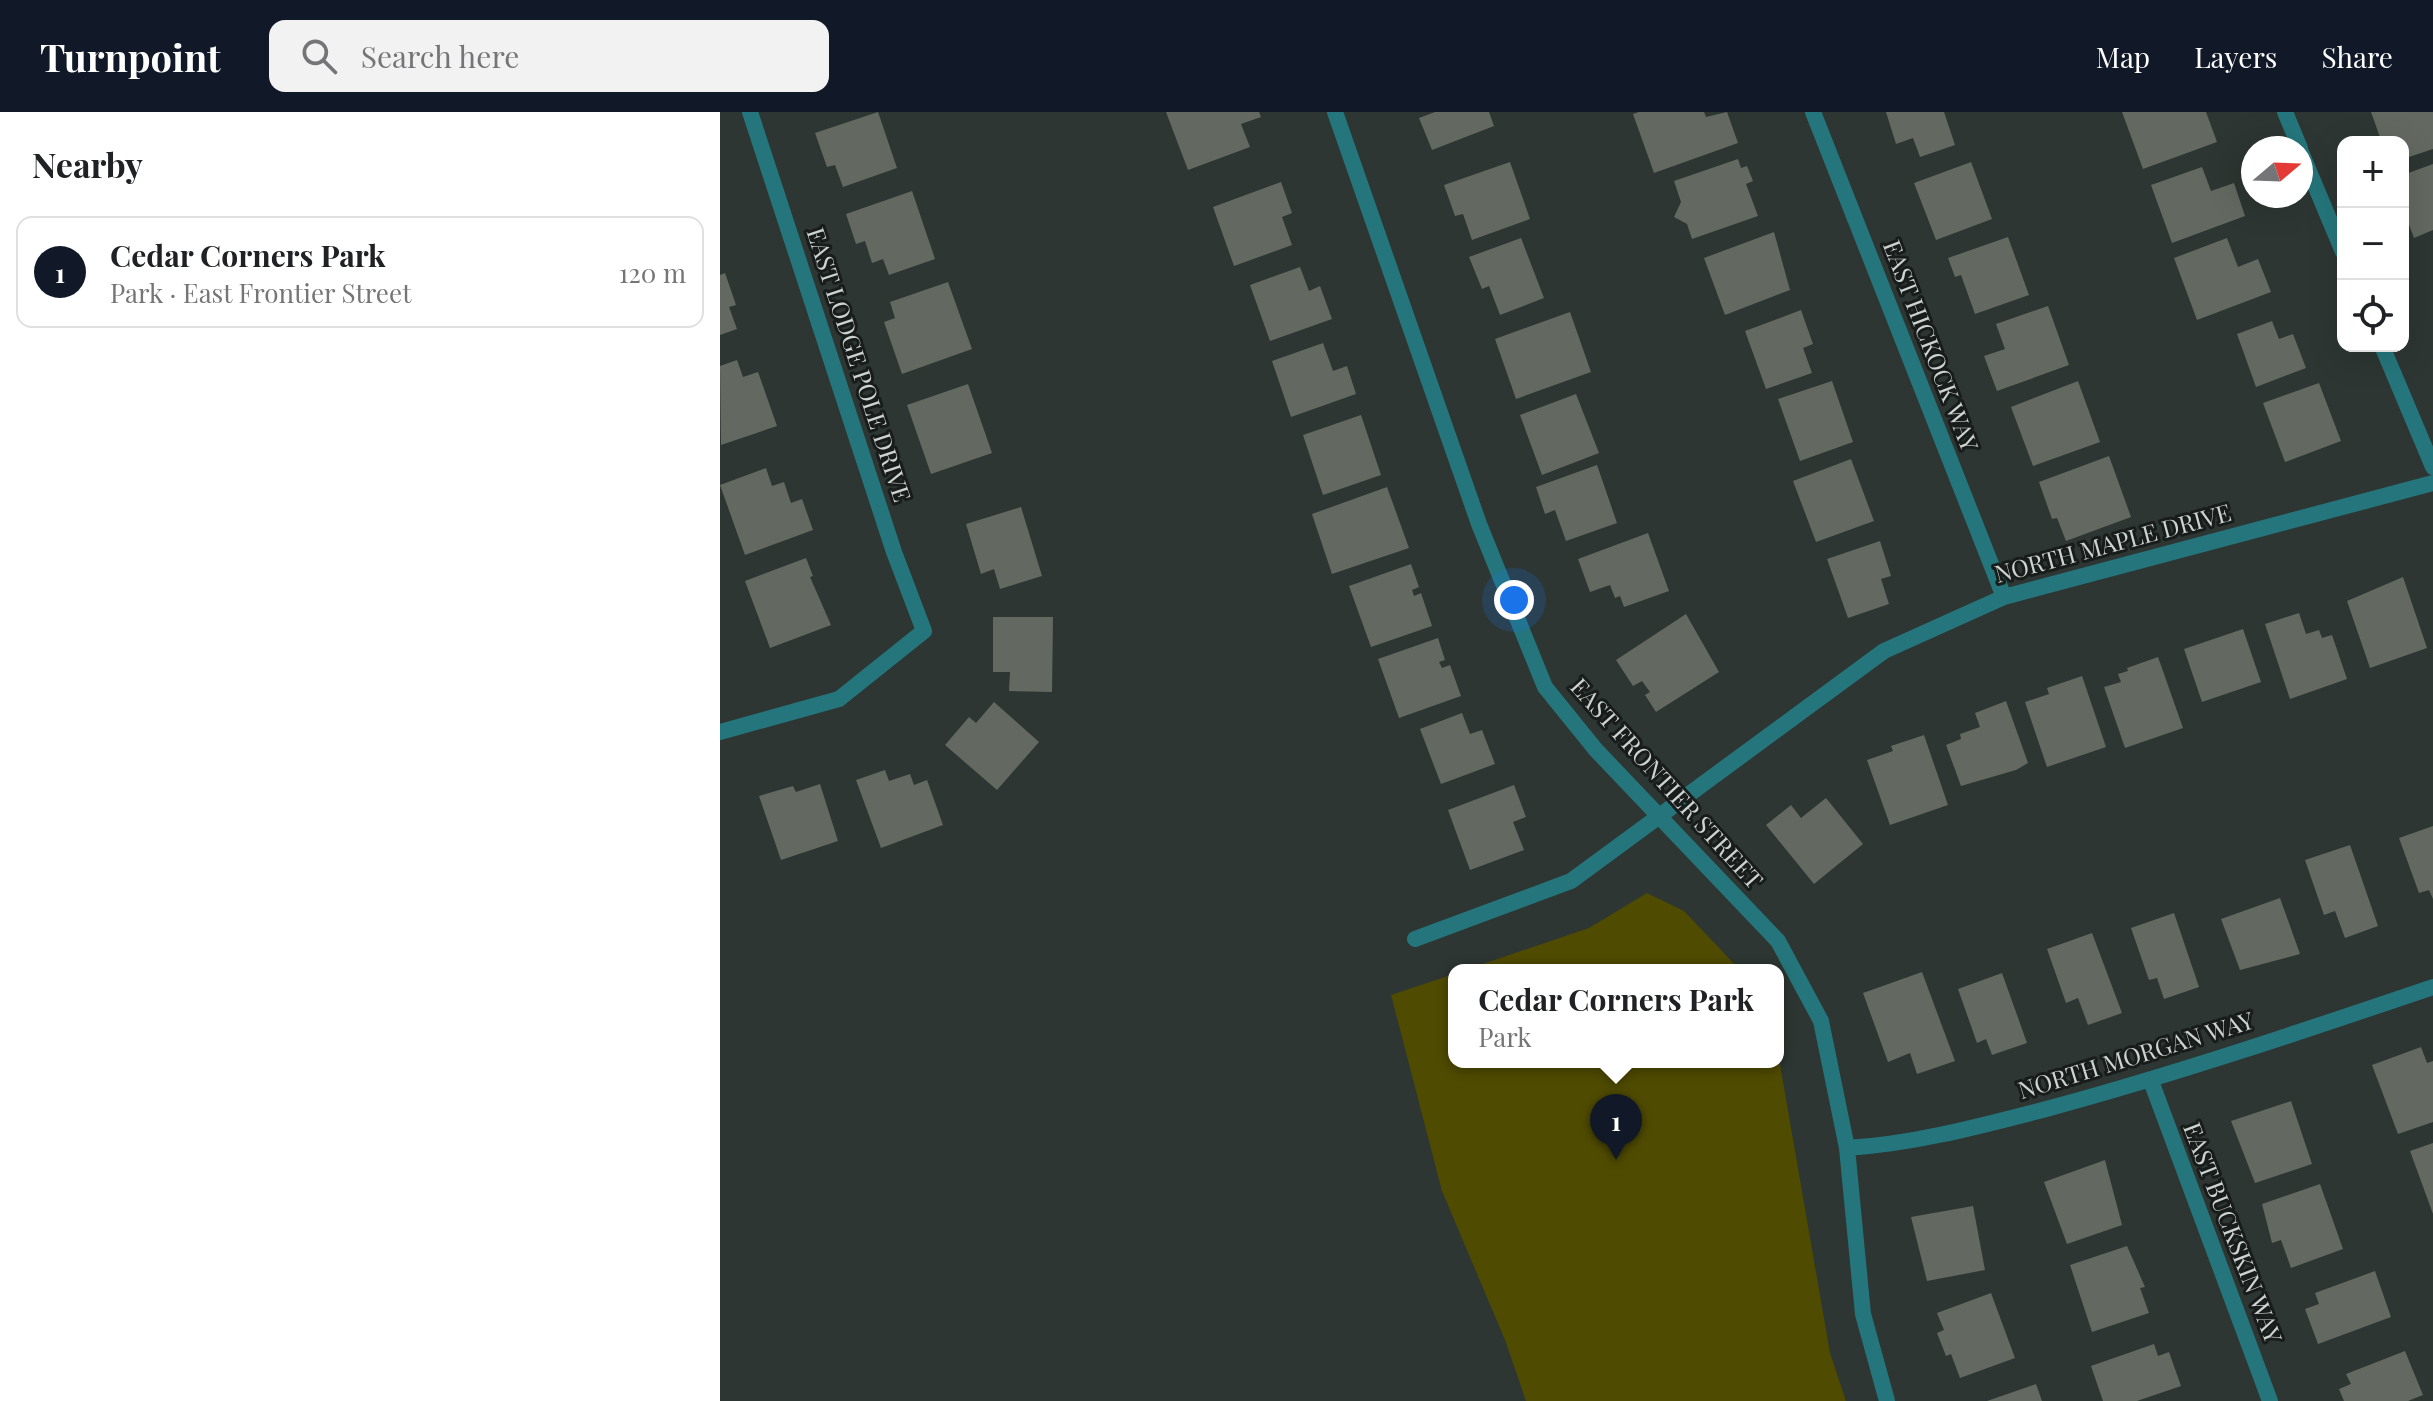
<!DOCTYPE html>
<html lang="en">
<head>
<meta charset="utf-8">
<style>
	body { margin:0; font-family:"Playfair Display",serif; background:#f2f2f2; color:#202124 }
	.controls { position:absolute; right:24px; top:24px; display:grid; overflow:hidden; border-radius:16px; box-shadow:0 8px 32px #0002 }
	.controls button { width:72px; height:72px; display:grid; place-items:center; padding:0; border:0; border-bottom:2px solid #e0e0e0; background:#fff; color:#202124; font:40px sans-serif }
	.compass { position:absolute; left:1521px; top:24px; width:72px; height:72px; border-radius:50%; background:#fff; box-shadow:0 8px 32px #0002; rotate:71deg }
	.you { position:absolute; left:794px; top:488px; width:28px; height:28px; margin:-20px; border:6px solid #fff; border-radius:50%; background:#1a73e8; box-shadow:0 0 0 12px #1a73e833 }
	.badge { display:grid; place-items:center; width:52px; height:52px; border-radius:50%; background:#111827; color:#fff; font-size:26px; font-weight:700 }
	.pin { position:absolute; translate:-50% -66px; filter:drop-shadow(0 2px 4px #0008) }
	.pin::after { content:''; position:absolute; top:42px; width:28px; height:24px; background:inherit; clip-path:polygon(0 0,100% 0,50% 100%) }
	.popup { position:absolute; left:728px; top:852px; width:336px; height:104px; box-sizing:border-box; display:grid; place-content:center; border-radius:16px; background:#fff; filter:drop-shadow(0 2px 6px #0005); font-size:26px; white-space:nowrap; color:#757577 }
	.popup b { font-size:30px; color:#202124 }
	.popup::after { content:''; position:absolute; left:50%; top:100%; margin-left:-16px; border:16px solid transparent; border-top-color:#fff }
	.list { margin:0; padding:0; list-style:none }
	h2 { display:flex; justify-content:space-between; align-items:center; height:104px; margin:0; padding:0 32px; font-size:34px }
	h2 small { font-size:26px; font-weight:400; color:#757577 }
	.list li { display:grid; grid-template-columns:52px 1fr auto; gap:24px; align-items:center; box-sizing:border-box; height:112px; margin:0 16px 16px; padding:0 16px; border:2px solid #e0e0e0; border-radius:16px }
	.list b { display:block; font-size:30px; white-space:nowrap }
	.list p { margin:0; font-size:26px; white-space:nowrap; color:#757577 }
	.list em { font-size:26px; font-style:normal; color:#757577 }
	.icon { flex:none; width:44px; height:44px; fill:none; stroke:currentColor; stroke-width:2; stroke-linecap:round; stroke-linejoin:round }
	.map { position:relative; flex:none; width:1713px; height:1289px; overflow:hidden }
	header { display:flex; align-items:center; gap:48px; box-sizing:border-box; height:112px; padding:0 40px; background:#111827; color:#fff }
	header strong { font-size:38px }
	nav { display:flex; gap:44px; margin-inline-start:auto; font-size:28px }
	.search { width:560px; height:72px; background:#f2f2f2; display:flex; align-items:center; gap:20px; box-sizing:border-box; padding:0 28px; border-radius:16px; color:#757577; font-size:30px }
	main { display:flex }
	aside { flex:1; background:#fff }
	.map>svg:first-child { display:block }
</style>
</head>
<body>
<header>
<strong>Turnpoint</strong>
<div class="search"><svg class="icon" aria-label="search" viewBox="0 0 24 24"><circle cx="10" cy="10" r="6"/><path d="M15 15l6 6"/></svg>Search here</div>
<nav><a>Map</a><a>Layers</a><a>Share</a></nav>
</header>
<main>
<aside>
<h2>Nearby<small></small></h2>
<ul class="list">
<li><span class="badge">1</span><div><b>Cedar Corners Park</b><p>Park · East Frontier Street</p></div><em>120 m</em></li>
</ul>
</aside>
<div class="map">
<svg width="1713" height="1289" viewBox="0 0 1713 1289">
	<rect width="100%" height="100%" fill="#2d3632"/>
	<path fill="#4f4b00" d="M927,781L964,799L1020,858H745L869,816Z
		M734,862V950H1058V941L1110,1241L1126,1289H806L785,1228L722,1079L671,883Z"/>
	<path fill="#636961" d="M158,0L177,56L123,75L115,53L107,55L95,21Z
		M446,0H539L541,5L521,12L530,35L468,58Z
		M715,0H769L774,14L712,38L699,6Z
		M919,0H984L986,5L1007,0L1018,31L934,61L913,2Z
		M1166,0H1224L1235,33L1200,45L1193,26L1176,32Z
		M1402,0H1486L1497,30L1423,57Z
		M1651,0H1713V37L1683,47V30H1674L1671,24L1661,28Z
		M1018,47L1021,56L1027,54L1033,69L1026,72L1038,104L972,127L967,112L954,105L961,90L954,69Z
		M790,50L810,107L752,128L743,102L735,104L724,73Z
		M1251,50L1272,107L1216,128L1194,71Z
		M1713,52V118L1694,126L1683,97V63Z
		M1482,55L1491,79L1514,71L1525,104L1452,131L1431,73Z
		M561,70L572,101L562,105L572,133L514,154L493,95Z
		M192,79L215,147L169,163L163,147L152,151L145,129L136,132L126,102Z
		M1054,120L1070,178L1005,203L984,146Z
		M1288,125L1309,183L1255,202L1241,163L1235,165L1228,146Z
		M801,126L824,186L780,203L769,174L762,177L749,145Z
		M1507,126L1518,155L1538,147L1551,180L1477,208L1454,146Z
		M580,155L589,179L600,174L612,207L550,229L530,173Z
		M5,161L16,193L9,195L17,217L0,223V163Z
		M228,170L252,237L182,262L164,210L175,206L170,190Z
		M1328,194L1349,253L1277,279L1264,244L1285,237L1276,212Z
		M1081,198L1093,232L1083,236L1092,261L1046,277L1025,219Z
		M850,200L871,260L796,287L775,227Z
		M1552,209L1559,227L1573,222L1586,256L1536,275L1517,222Z
		M603,231L613,259L627,254L636,282L571,305L552,249Z
		M17,248L23,265L38,260L57,314L1,333L0,254Z
		M1112,269L1133,330L1080,349L1058,287Z
		M1358,269L1380,330L1313,354L1291,295Z
		M1599,271L1621,329L1565,350L1543,291Z
		M248,272L272,341L211,362L187,293Z
		M856,282L879,341L822,363L800,303Z
		M641,303L661,363L603,383L583,323Z
		M1389,344L1411,405L1346,429L1337,406L1332,407L1319,370Z
		M1131,347L1154,409L1096,430L1073,369Z
		M877,353L897,411L846,429L835,398L825,402L816,375Z
		M46,356L52,374L64,370L71,391L82,387L93,418L25,443L0,373Z
		M667,375L689,436L612,462L592,402Z
		M301,395L322,464L280,477L274,457L261,462L246,412Z
		M928,421L949,479L904,495L900,484L895,486L890,473L870,480L858,447Z
		M1160,429L1171,464L1161,467L1169,492L1128,506L1107,447Z
		M86,446L93,464L90,465L111,513L50,536L25,469Z
		M691,452L699,475L692,478L694,484L701,481L712,514L651,535L629,474Z
		M1683,465L1707,536L1650,556L1627,489Z
		M1579,501L1586,522L1599,518L1602,526L1612,523L1627,567L1570,587L1545,512Z
		M966,502L999,560L936,600L925,583L930,580L922,569L913,574L896,548Z
		M273,505H333L332,580L289,579L290,560H273Z
		M1523,517L1541,570L1482,590L1464,537Z
		M718,526L725,548L719,550L722,556L730,553L741,584L679,606L658,547Z
		M1438,545L1463,616L1405,636L1384,575L1401,570L1398,562L1408,559L1407,556Z
		M1362,564L1386,635L1327,655L1305,590L1329,582L1327,576Z
		M1286,589L1308,651L1296,658L1241,674L1226,633L1241,627L1240,622L1260,615L1255,601Z
		M274,590L319,630L277,678L225,633L249,605L256,611Z
		M742,601L750,622L762,618L775,652L721,672L700,617Z
		M1204,623L1228,693L1170,713L1147,648L1173,639L1171,634Z
		M165,658L169,669L190,662L194,673L207,668L223,713L161,736L136,668Z
		M100,672L118,729L61,748L39,684L73,674L76,680Z
		M794,673L806,705L793,710L804,738L750,758L728,698Z
		M1106,686L1143,732L1094,772L1046,713L1071,693L1081,706Z
		M1713,714V787L1709,778L1699,781L1679,726Z
		M1630,733L1658,814L1625,826L1615,799L1604,803L1585,748Z
		M1560,786L1580,842L1520,858L1501,807Z
		M1454,801L1479,875L1444,887L1437,866L1429,868L1411,816Z
		M1372,821L1402,901L1368,913L1358,886L1346,891L1327,837Z
		M1202,860L1235,949L1197,962L1190,941L1168,950L1143,881Z
		M1282,861L1307,931L1272,943L1266,927L1257,931L1238,877Z
		M1701,935L1707,951L1713,949V1010L1678,1022L1652,953Z
		M1571,989L1592,1052L1535,1071L1511,1009Z
		M1713,1031V1102L1690,1039Z
		M1385,1048L1402,1113L1347,1132L1324,1070Z
		M1600,1072L1623,1137L1571,1156L1561,1128L1552,1131L1542,1092Z
		M1253,1094L1265,1158L1207,1169L1191,1105Z
		M1407,1134L1425,1175L1420,1176L1429,1201L1372,1220L1350,1153Z
		M1655,1159L1671,1205L1598,1232L1585,1197L1599,1192L1595,1181Z
		M1271,1181L1295,1246L1240,1266L1231,1242L1226,1244L1217,1221L1224,1218L1217,1201Z
		M1434,1232L1438,1244L1449,1240L1461,1274L1417,1289H1383L1371,1254Z
		M1685,1239L1703,1283L1688,1289H1624L1619,1277L1631,1272L1626,1262Z
		M1316,1272L1322,1289H1267Z"/>
	<g fill="none" stroke-linecap="round" stroke-linejoin="round">
		<path stroke="#25767c" stroke-width="16" d="M615,0L759,412L825,575L876,638L1058,829L1101,909L1127,1036L1143,1202L1167,1289
			M1093,0L1284,485
			M1565,0L1580,36
			M1581,40L1623,140
			M1662,234L1713,355
			M0,620L119,587L204,519L174,440L30,0
			M695,827L851,769L1164,539L1284,485L1713,371
			M1431,969L1550,1289
			M1127,1036C1195,1032 1264,1013 1330,996C1459,961 1586,918 1713,875"/>
	</g>
	<g text-anchor="middle" stroke-width="6" stroke-linejoin="round" paint-order="stroke">
		<g font-size="24" fill="#cdd3d0" stroke="#181c1b">
			<text transform="translate(1210 234) rotate(69)" y="8">EAST HICKOCK WAY</text>
			<text transform="translate(138 253) rotate(72)" y="8">EAST LODGE POLE DRIVE</text>
			<text transform="translate(1393 432) rotate(-15)" y="8">NORTH MAPLE DRIVE</text>
			<text transform="translate(946 672) rotate(48)" y="8">EAST FRONTIER STREET</text>
			<text transform="translate(1416 944) rotate(-17)" y="8">NORTH MORGAN WAY</text>
			<text transform="translate(1512 1121) rotate(69)" y="8">EAST BUCKSKIN WAY</text>
		</g>
	</g>
</svg>
<div class="controls">
<button>+</button>
<button>−</button>
<button><svg class="icon" aria-label="locate" viewBox="0 0 24 24"><circle cx="12" cy="12" r="6"/><path d="M12 2v4M12 18v4M2 12h4M18 12h4"/></svg></button>
</div>
<svg class="compass" viewBox="-18 -18 36 36"><path d="M0-13l5 13h-10z" fill="#e53935"/><path d="M0 13l5-13h-10z" fill="#757577"/></svg>
<div class="you"></div>
<div class="pin badge" style="left:896px;top:1048px">1</div>
<div class="popup"><b>Cedar Corners Park</b>Park</div>
</div>
</main>
</body>
</html>
